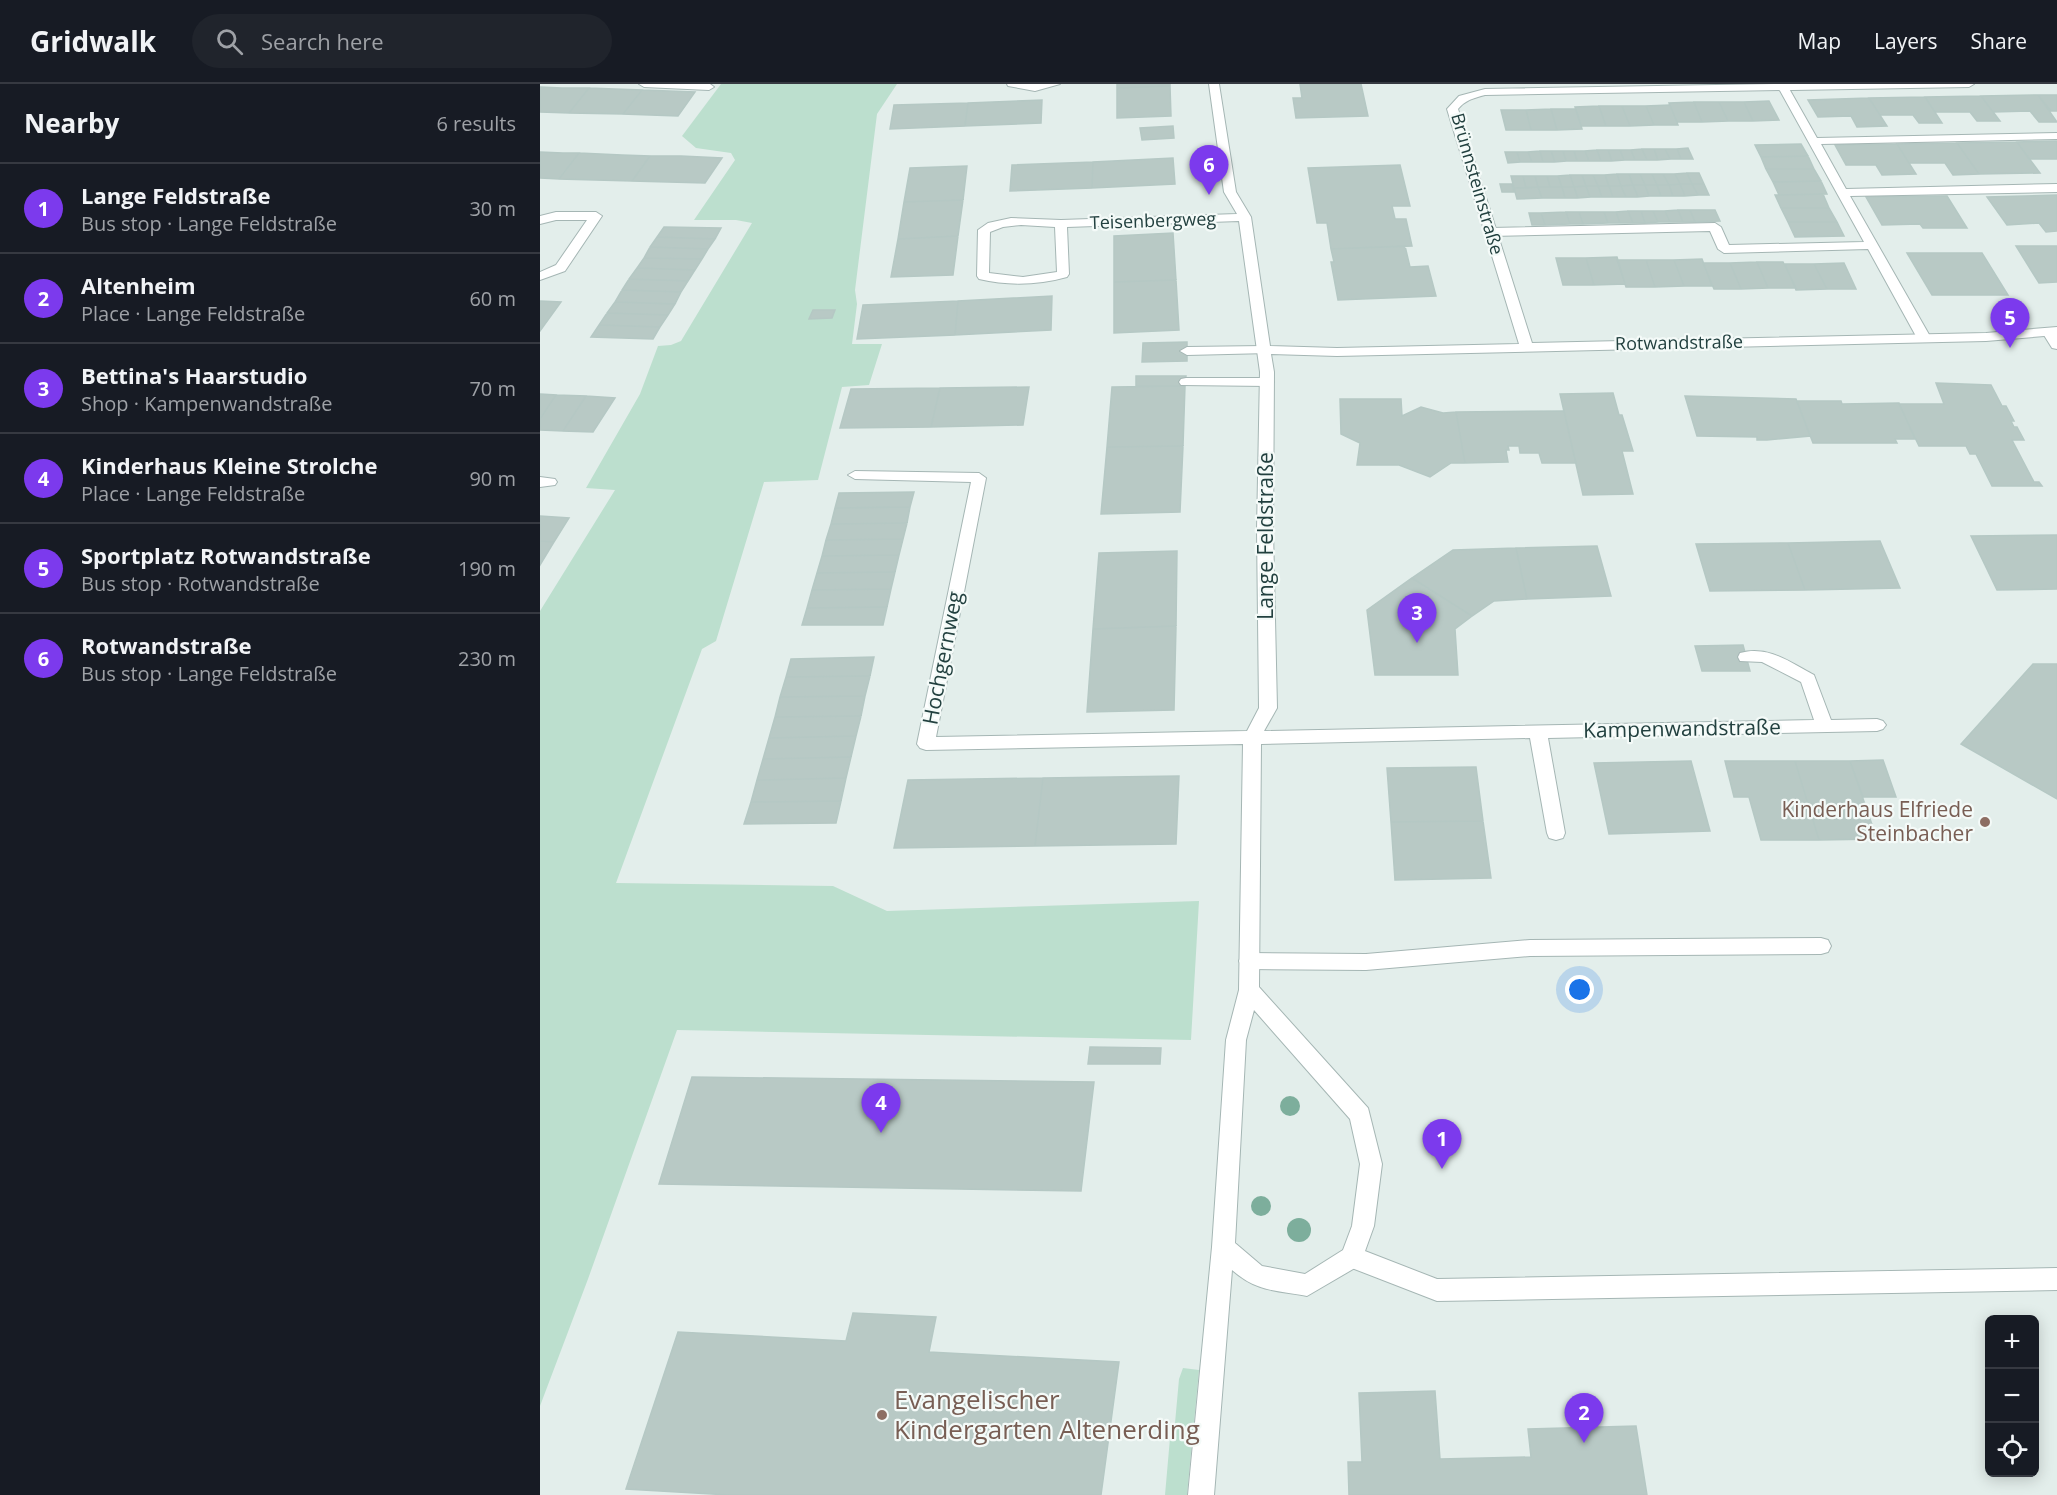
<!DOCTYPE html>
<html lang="en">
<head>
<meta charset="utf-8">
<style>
	body { margin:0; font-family:"Open Sans",sans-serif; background:#20242c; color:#f1f3f6 }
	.controls { position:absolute; right:18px; bottom:18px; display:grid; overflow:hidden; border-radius:9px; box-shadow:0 3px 15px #0003 }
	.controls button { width:54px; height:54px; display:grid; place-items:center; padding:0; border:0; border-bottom:2px solid #363941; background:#171b24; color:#f1f3f6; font:30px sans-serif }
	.you { position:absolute; left:1040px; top:906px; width:21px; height:21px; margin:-15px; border:4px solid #fff; border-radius:50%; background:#1a73e8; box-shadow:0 0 0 9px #1a73e833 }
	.badge { display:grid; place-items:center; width:39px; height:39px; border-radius:50%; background:#7c3aed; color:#fff; font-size:20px; font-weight:700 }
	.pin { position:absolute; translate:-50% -50px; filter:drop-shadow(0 2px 3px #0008) }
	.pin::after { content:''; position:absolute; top:32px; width:21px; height:18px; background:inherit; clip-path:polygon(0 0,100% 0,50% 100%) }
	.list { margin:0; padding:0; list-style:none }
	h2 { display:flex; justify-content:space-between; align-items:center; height:78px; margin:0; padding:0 24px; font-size:26px }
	h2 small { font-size:20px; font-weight:400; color:#9ea1a6 }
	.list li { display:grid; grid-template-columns:39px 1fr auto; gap:18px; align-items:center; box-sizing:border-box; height:90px; padding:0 24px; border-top:2px solid #363941 }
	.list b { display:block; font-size:22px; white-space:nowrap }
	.list p { margin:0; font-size:20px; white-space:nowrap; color:#9ea1a6 }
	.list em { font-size:20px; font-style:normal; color:#9ea1a6 }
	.icon { flex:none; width:33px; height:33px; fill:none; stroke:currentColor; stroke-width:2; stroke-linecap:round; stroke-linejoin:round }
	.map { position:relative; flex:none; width:1517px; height:1411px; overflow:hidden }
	header { display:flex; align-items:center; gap:36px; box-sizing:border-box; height:84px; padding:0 30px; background:#171b24; border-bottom:2px solid #363941 }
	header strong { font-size:28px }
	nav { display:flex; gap:33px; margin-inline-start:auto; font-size:21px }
	.search { width:420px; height:54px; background:#20242c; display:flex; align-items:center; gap:15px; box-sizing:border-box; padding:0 21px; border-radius:33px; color:#9ea1a6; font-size:22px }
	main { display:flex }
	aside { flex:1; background:#171b24 }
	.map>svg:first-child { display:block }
</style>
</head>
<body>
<header>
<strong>Gridwalk</strong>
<div class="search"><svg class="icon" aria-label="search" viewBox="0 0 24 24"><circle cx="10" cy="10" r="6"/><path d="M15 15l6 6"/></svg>Search here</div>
<nav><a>Map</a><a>Layers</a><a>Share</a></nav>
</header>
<main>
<aside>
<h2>Nearby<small>6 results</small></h2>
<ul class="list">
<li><span class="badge">1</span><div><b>Lange Feldstraße</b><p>Bus stop · Lange Feldstraße</p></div><em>30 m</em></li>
<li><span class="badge">2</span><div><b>Altenheim</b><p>Place · Lange Feldstraße</p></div><em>60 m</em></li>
<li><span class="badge">3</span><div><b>Bettina's Haarstudio</b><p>Shop · Kampenwandstraße</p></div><em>70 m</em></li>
<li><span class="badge">4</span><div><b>Kinderhaus Kleine Strolche</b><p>Place · Lange Feldstraße</p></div><em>90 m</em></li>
<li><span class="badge">5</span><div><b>Sportplatz Rotwandstraße</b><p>Bus stop · Rotwandstraße</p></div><em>190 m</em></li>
<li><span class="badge">6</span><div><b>Rotwandstraße</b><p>Bus stop · Lange Feldstraße</p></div><em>230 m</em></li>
</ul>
</aside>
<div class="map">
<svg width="1517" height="1411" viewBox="0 0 1517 1411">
	<rect width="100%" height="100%" fill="#e3eeeb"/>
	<path fill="#bcdfce" d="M181,0H357L337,30L315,206L317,220L312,260H342L329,301L302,303L278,396L224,398L176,557L162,565L76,799L293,802L347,827L659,817L651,956L137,946L48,1195L0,1322V527L75,406L46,404L100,310L118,262L131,261L141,257L212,139L196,136H154L195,76L191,69L156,64L142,52Z
		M643,1284L659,1286L647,1411H625L630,1354L635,1339L639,1295Z"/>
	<path fill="#b8c9c5" stroke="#b5c8c4" stroke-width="1.5" d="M577,0H630V2L577,4Z
		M760,0H821L828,32L756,34L753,14H762Z
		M630,2L631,32L577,34V4Z
		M0,3L22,4H49L29,29L0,28Z
		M49,4L75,5L102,6L83,30L29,29Z
		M102,6L129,7L155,8L138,32L83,30Z
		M1498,11H1517V27H1511Z
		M1498,11L1517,38H1499L1490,27L1453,28L1441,12Z
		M1441,12L1460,37H1437L1430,28H1395L1385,13Z
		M1385,13L1402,39H1379L1373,31H1340L1329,14Z
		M1329,14L1347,42L1317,43L1311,32L1278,33L1268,16Z
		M502,16L501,39L425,42L428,19Z
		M1229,17L1239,36L1213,37L1204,18Z
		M1154,18H1179L1188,37L1162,38Z
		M1154,18L1162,38H1137L1129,19Z
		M1179,18H1204L1213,37H1188Z
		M428,19L425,42L350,45L354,21Z
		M1130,21L1138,41H1114L1106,22Z
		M1059,22H1082L1090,42H1066Z
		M1059,22L1066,42H1041L1035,23Z
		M1082,22H1106L1114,41L1090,42Z
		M1011,25L1017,46H991L986,26Z
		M1011,25H1036L1042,45L1017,46Z
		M961,26H986L991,46H966Z
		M633,42L634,54L602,56L600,44Z
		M1517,57V75H1489L1477,58Z
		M1477,58L1500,89L1439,90L1417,59Z
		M1417,59L1439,90L1413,91L1405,79H1369L1357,60Z
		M1261,60L1268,72L1221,73L1215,61Z
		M1357,60L1376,90L1342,91L1336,81H1306L1295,61Z
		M1148,64L1153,75H1141L1137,65Z
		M1102,65L1107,76H1095L1091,66Z
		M1102,65H1114L1118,76H1107Z
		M1114,65H1125L1130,75L1118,76Z
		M1125,65H1137L1141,75H1130Z
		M1057,66L1061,77H1049L1045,67Z
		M1057,66H1068L1072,77H1061Z
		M1068,66H1080L1084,76L1072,77Z
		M1080,66H1091L1095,76H1084Z
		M1000,67L1003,78H992L988,68Z
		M1000,67H1011L1015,78H1003Z
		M1011,67H1023L1026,77L1015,78Z
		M1023,67H1034L1037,77H1026Z
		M1034,67H1045L1049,77H1037Z
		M0,68L23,69H39L19,95L0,94Z
		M965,68H977L980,78L968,79Z
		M977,68H988L992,78H980Z
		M39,69L82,71L110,72L92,97L19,95Z
		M110,72H141L182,74L165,99L92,97Z
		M1268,72L1274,85H1226L1221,73Z
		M633,74L635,100L552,104L553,78Z
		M553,78L552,104L470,107L472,81Z
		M860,81L870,122H852L855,135H866L872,162L791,165L787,139H777L768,84Z
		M427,82L423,116L364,118L370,84Z
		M1226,85H1274L1281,97L1233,98Z
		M1147,89L1152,100H1140L1135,90Z
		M1147,89H1159L1164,100H1152Z
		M1077,90H1089L1093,101L1081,102Z
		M1077,90L1081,102H1069L1065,91Z
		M1089,90H1100L1105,101H1093Z
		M1100,90H1112L1117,101H1105Z
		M1112,90H1123L1129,101H1117Z
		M1123,90H1135L1140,100L1129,101Z
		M1030,91H1042L1046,102L1034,103Z
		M1030,91L1034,103H1022L1018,92Z
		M1042,91H1053L1058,102H1046Z
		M1053,91H1065L1069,102H1058Z
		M971,92H983L986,104H974Z
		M983,92H995L998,103L986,104Z
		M995,92H1007L1010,103H998Z
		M1007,92H1018L1022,103H1010Z
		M1281,97L1287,110L1239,111L1233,98Z
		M960,100H972L974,108H962Z
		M1140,100H1152L1158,111L1145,112Z
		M1140,100L1145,112H1133L1129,101Z
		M1152,100H1164L1169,111H1158Z
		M1093,101L1098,113H1086L1081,102Z
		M1093,101H1105L1109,112L1098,113Z
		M1105,101H1117L1121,112H1109Z
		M1117,101H1129L1133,112H1121Z
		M1046,102H1058L1062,113H1050Z
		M1046,102L1050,113L1038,114L1034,103Z
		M1058,102H1069L1073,113H1062Z
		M1069,102H1081L1086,113H1073Z
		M998,103H1022L1025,114H1002Z
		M998,103L1002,114L977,115L974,104Z
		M1022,103H1034L1038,114H1025Z
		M1283,110L1289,124H1241L1235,111Z
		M1517,111V147L1506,148L1499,139L1467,141L1447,113Z
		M1407,112L1427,144H1383L1380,140L1342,141L1326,113Z
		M423,116L418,152L358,155L364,118Z
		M1241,124H1289L1297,138H1248Z
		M1138,126H1150L1155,138H1143Z
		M1138,126L1143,138H1130L1125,127Z
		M1150,126H1175L1180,137L1155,138Z
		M1088,127L1093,139H1080L1076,128Z
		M1088,127H1101L1105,139H1093Z
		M1101,127H1113L1118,138L1105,139Z
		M1113,127H1125L1130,138H1118Z
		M1026,128L1030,140L1005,141L1001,129Z
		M1026,128H1039L1043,140H1030Z
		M1039,128H1064L1068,139L1043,140Z
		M1064,128H1076L1080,139H1068Z
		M989,129H1001L1005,141H992Z
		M1248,138H1297L1304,152L1255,153Z
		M124,143L181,144L175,155L117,153Z
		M633,149L636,196L574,198V152Z
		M418,152L413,191L351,193L358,155Z
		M117,153L175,155L168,165L110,163Z
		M865,162L870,183L888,182L896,212L798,216L791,178H794L791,165Z
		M1476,162H1517V198L1499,199Z
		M110,163L168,165L162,175L104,174Z
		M1367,169H1442L1468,211H1392Z
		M1077,173L1085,200L1054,201L1046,174Z
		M104,174L162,175L155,186L97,184Z
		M1016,174H1046L1054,201H1023Z
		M1162,175L1172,202H1144L1134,176Z
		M1077,176H1106L1115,203H1086Z
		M1106,176H1134L1144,202L1115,203Z
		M1217,178L1228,204L1201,205L1190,179Z
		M1217,178H1243L1256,204H1228Z
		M1163,179H1190L1201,205H1174Z
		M1304,179L1316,205H1287L1274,180Z
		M1245,180H1274L1287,205L1256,206Z
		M97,184L155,186L148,197L89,195Z
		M89,195L148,197L141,208L82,206Z
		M636,196L639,246L574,249V198Z
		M82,206L141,208L135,220L75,218Z
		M512,212L511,246L415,251L418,217Z
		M0,217L21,218L0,247Z
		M418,217L415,251L317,255L323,221Z
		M75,218L135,220L128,231L67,229Z
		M273,226H295L292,234L269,235Z
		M67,229L128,231L120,243L59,241Z
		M59,241L120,243L113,255L51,253Z
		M647,258V277L602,278L603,259Z
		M596,292H646L645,302H596Z
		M1396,299L1451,301L1462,322H1466L1474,337H1471L1474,343H1477L1484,356H1472L1494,398H1499L1502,402H1452L1436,370H1430L1426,362H1379L1359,320H1404Z
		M645,302L643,362L567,363L572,303Z
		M489,303L483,341L391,343L400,304Z
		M400,304L391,343L300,344L311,305Z
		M1073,309L1079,331H1082L1093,367H1082L1093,410L1043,411L1020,310Z
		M0,310L16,311L0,335Z
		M16,311L46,312L23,347L0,346V335Z
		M46,312L75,314L53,348L23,347Z
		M1145,312L1256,315L1270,352L1227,356H1217V353L1157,352Z
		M800,315H861L862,332L881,323L903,329L916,328L925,379H911L890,393L859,381H817L820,359L801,350Z
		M1257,317H1301L1302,320L1359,319L1375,355H1355L1357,359H1273Z
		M1024,327L1036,379H1002L999,369H980L979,362H968L969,366H966L968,378L925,379L916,328Z
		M643,362L640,428L561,430L567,363Z
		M374,408L370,423L295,424L299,409Z
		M370,423L367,439L291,440L295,424Z
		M0,432L29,434L14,458L0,457Z
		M367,439L363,455L286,456L291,440Z
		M1517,451V505L1457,506L1431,452Z
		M363,455L359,471L282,472L286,456Z
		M0,457L14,458L0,481Z
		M1340,457L1360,504L1265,506L1248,459Z
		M1248,459L1265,506L1170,507L1156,460Z
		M1057,462L1071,512L987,515L976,464Z
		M976,464L987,515L954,517L932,532L872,494L913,466Z
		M637,467L636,542L553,545L559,469Z
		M359,471L355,488L277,489L282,472Z
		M355,488L351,505L272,506L277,489Z
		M872,494L932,532L915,545L918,591H835L827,526Z
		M351,505L347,523L267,524L272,506Z
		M347,523L343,541H262L267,524Z
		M636,542L634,626L547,628L553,545Z
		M1203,561L1210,587H1162L1155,562Z
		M334,573L330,592L246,593L251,575Z
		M1493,580H1517V715L1421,660Z
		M330,592L325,612L240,613L246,593Z
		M325,612L321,632L235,633L240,613Z
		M321,632L316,652L229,654L235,633Z
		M316,652L311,673L223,675L229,654Z
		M311,673L306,694L217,696L223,675Z
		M1343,676L1356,713H1323L1310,677Z
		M1151,677L1170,747L1069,750L1054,679Z
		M1185,677H1255L1279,756H1221L1209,713H1194Z
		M1255,677H1310L1337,755L1279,756Z
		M936,683L943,737L851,738L847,684Z
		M639,692L636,760L495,762L503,694Z
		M306,694L301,717L211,718L217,696Z
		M503,694L495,762L354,764L368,696Z
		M301,717L296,739L204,740L211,718Z
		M943,737L951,794L855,796L851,738Z
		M550,963L621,964L620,980H548Z
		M152,993L554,998L541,1107L119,1100Z
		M313,1229L396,1233L389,1268L579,1278L561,1411H189L86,1405L138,1248L306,1257Z
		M895,1307L900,1375L991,1373L988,1345L1096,1342L1107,1411H809L808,1378H822L819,1309Z"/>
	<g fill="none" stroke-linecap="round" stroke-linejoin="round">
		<g stroke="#a5b6b4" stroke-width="2">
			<path id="service" d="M99,0H170L174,3L169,6L104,3Z
				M1239,1H1247L1277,54L1517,49V55L1281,60L1306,105L1517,100V108L1310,112L1391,254L1384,258L1377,254L1328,165L1184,169L1178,165L1170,147L951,152L945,148L951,144L1175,139L1181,143L1189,161L1324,158L1238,3Z
				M1509,244L1514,245L1517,250V265L1512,264L1502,248Z
				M724,262L731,266L729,269L647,271L640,267L647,263Z
				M646,294H727L734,298L727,302L641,301L639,298L641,295Z
				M1281,854L1288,856L1291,862L1288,868L1281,870L990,872L826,886L709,885L702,883L699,877L702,871L709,869L826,870L990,856Z
				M812,1162L897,1195L1517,1184V1206L897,1217L804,1181L801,1173L804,1165Z"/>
		</g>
		<g stroke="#a5b6b4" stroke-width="2">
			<path id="minor" d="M467,0H520L495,7L468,2Z
				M669,0H679L696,108L711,133L730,262L797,264L979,260L907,25L919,12L945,5L1234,0H1434L1429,3L945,11C934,14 925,16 918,25L992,259L1446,249L1517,243V251L1446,257L797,272L731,270L734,288L733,446L737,624L724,647L1274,636L1261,598L1222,578L1200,577L1198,573L1200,569C1228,561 1250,578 1274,591L1291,636L1337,635L1343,637L1346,641L1343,645L1337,647L1008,654L1025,749L1023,754L1016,756L1009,754L1007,749L990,654L721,660L719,903L828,1024L842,1080L834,1142L820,1181L767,1212C735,1206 717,1208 692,1186L674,1411H648L672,1163L686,956L699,906L703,660L386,666L380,664L377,660L431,398L315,395L308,391L315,387L439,389L446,394L396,653L707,647L719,624L717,446L720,288L699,137L527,143L529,190L527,193C498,201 469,202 439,195L437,192L438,146L448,139L471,134L521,136L697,130L684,108ZM481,141L515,143L517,188L483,193L449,189L450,148L463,143ZM714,926L810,1035L820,1080L812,1142L803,1166L765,1190L722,1182L695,1159L706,956Z
				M16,128H56L62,132L25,187L0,196V188L16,181L47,136H16L0,140V132Z
				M0,393L15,395L17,398L15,401L0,403Z"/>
		</g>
		<use href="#service" fill="#fff" fill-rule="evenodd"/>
		<use href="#minor" fill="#fff" fill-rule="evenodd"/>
	</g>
	<g fill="#7dae9c">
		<circle cx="750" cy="1022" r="10"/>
		<circle cx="721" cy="1122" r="10"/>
		<circle cx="759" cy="1146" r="12"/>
	</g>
	<g fill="#8d6e63" stroke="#f4faf8" stroke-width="2">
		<circle cx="1445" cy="738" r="6"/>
		<circle cx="342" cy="1331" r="6"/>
	</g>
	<g text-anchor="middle" stroke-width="4.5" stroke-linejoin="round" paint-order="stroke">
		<g font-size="18" fill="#22403f" stroke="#f4faf8">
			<text transform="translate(937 100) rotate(74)" y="6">Brünnsteinstraße</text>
			<text transform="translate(613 137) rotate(-2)" y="6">Teisenbergweg</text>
			<text transform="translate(1139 259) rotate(-1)" y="6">Rotwandstraße</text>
		</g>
		<g font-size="21" fill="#22403f" stroke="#f4faf8">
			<text transform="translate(726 452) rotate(-90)" y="7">Lange Feldstraße</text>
			<text transform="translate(403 574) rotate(-79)" y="7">Hochgernweg</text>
			<text transform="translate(1142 645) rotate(-1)" y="7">Kampenwandstraße</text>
		</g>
		<g font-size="21" fill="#785e54" stroke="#f4faf8" text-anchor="end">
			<text x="1433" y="733">Kinderhaus Elfriede<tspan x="1433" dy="24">Steinbacher</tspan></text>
		</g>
		<g font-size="26" fill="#785e54" stroke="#f4faf8" text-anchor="start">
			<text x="354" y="1325">Evangelischer<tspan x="354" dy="30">Kindergarten Altenerding</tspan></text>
		</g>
	</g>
</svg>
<div class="controls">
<button>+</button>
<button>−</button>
<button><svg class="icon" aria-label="locate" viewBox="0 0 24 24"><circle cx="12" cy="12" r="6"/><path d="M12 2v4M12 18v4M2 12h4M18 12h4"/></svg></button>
</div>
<div class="you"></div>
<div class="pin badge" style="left:902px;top:1085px">1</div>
<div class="pin badge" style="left:1044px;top:1359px">2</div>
<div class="pin badge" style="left:877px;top:559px">3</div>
<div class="pin badge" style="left:341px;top:1049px">4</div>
<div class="pin badge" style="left:1470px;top:264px">5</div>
<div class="pin badge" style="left:669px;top:111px">6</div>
</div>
</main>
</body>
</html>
